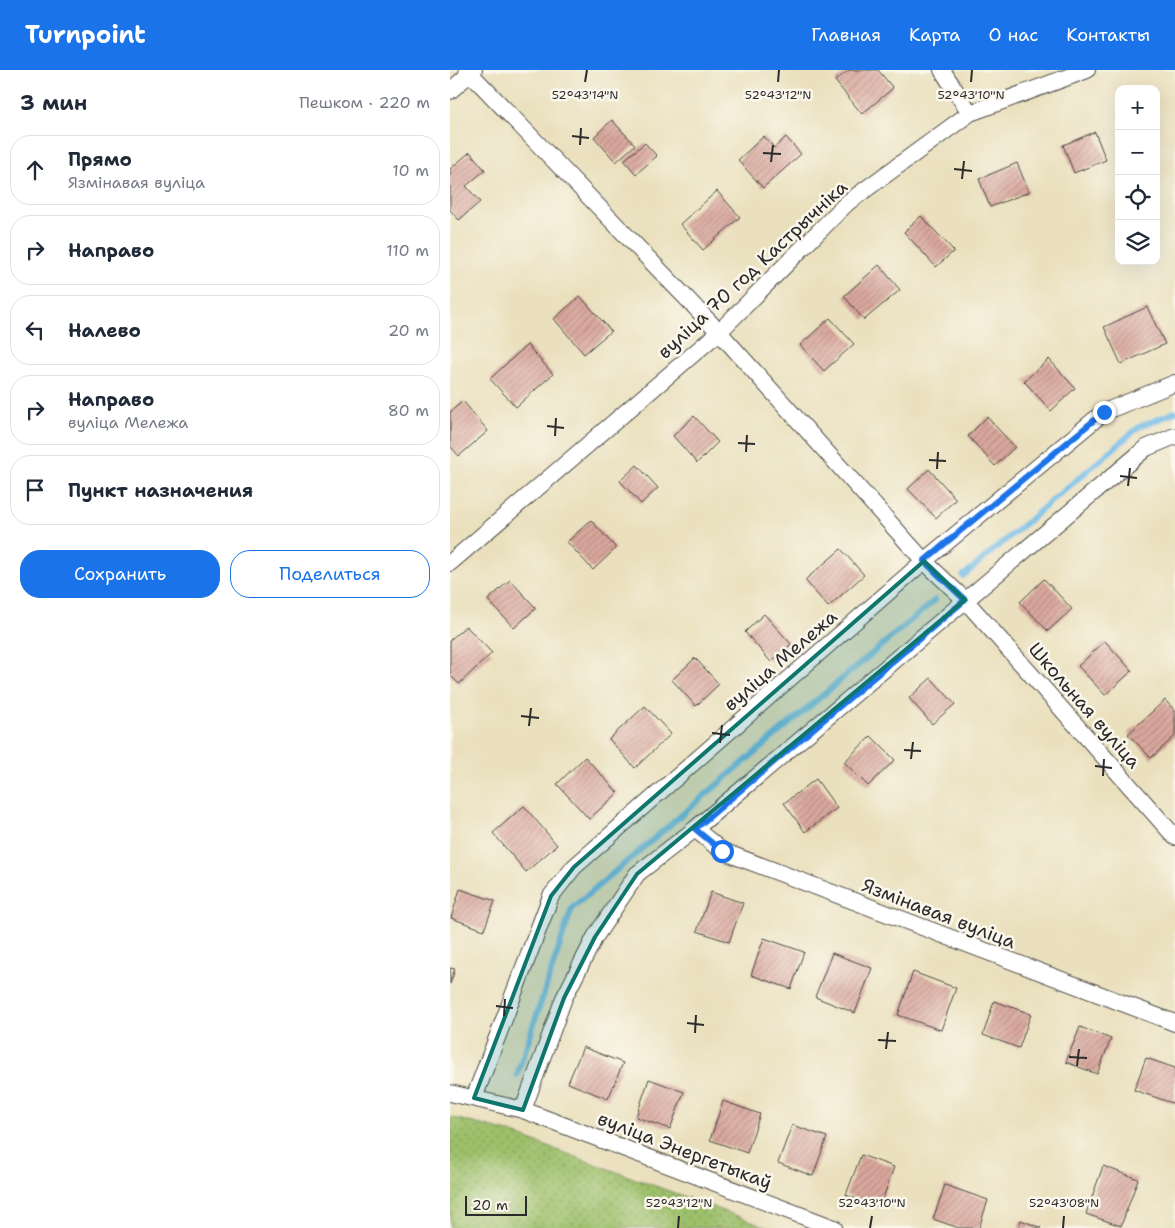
<!DOCTYPE html>
<html lang="ru">
<head>
<meta charset="utf-8">
<style>
	body { margin:0; font-family:"Shantell Sans",sans-serif; background:#f2f2f3; color:#1f2937 }
	.controls { position:absolute; right:15px; top:15px; display:grid; overflow:hidden; border-radius:10px; box-shadow:0 5px 20px #0002 }
	.controls button { width:45px; height:45px; display:grid; place-items:center; padding:0; border:0; border-bottom:1px solid #e0e1e3; background:#fff; color:#1f2937; font:25px sans-serif }
	.scale { position:absolute; left:15px; bottom:12px; width:62px; box-sizing:border-box; padding-left:5px; border:2px solid #2b2b2b; border-top:0; font-size:14px; line-height:18px; white-space:nowrap; color:#2b2b2b; -webkit-text-stroke:4px #fbf7ec; paint-order:stroke }
	.stop { position:absolute; width:15px; height:15px; margin:-11px; border:4px solid #1a73e8; border-radius:50%; background:#fff }
	.stop.end { background:#1a73e8; border-color:#fff; box-shadow:0 1px 5px #0008 }
	.list { margin:0; padding:0; list-style:none }
	h2 { display:flex; justify-content:space-between; align-items:center; height:65px; margin:0; padding:0 20px; font-size:21px }
	h2 small { font-size:16px; font-weight:400; color:#747a83 }
	.list li { display:grid; grid-template-columns:32px 1fr auto; gap:15px; align-items:center; box-sizing:border-box; height:70px; margin:0 10px 10px; padding:0 10px; border:1px solid #e0e1e3; border-radius:20px }
	.list b { display:block; font-size:19px; white-space:nowrap }
	.list p { margin:0; font-size:16px; white-space:nowrap; color:#747a83 }
	.list em { font-size:16px; font-style:normal; color:#747a83 }
	.actions { display:flex; gap:10px; padding:15px 20px }
	.actions a { flex:1; padding:11px 0; border:1px solid #1a73e8; border-radius:20px; text-align:center; font-size:18px; color:#1a73e8 }
	.actions .main { background:#1a73e8; color:#fff }
	.icon { flex:none; width:28px; height:28px; fill:none; stroke:currentColor; stroke-width:2; stroke-linecap:round; stroke-linejoin:round }
	.map { position:relative; flex:none; width:725px; height:1158px; overflow:hidden }
	header { display:flex; align-items:center; gap:30px; box-sizing:border-box; height:70px; padding:0 25px; background:#1a73e8; color:#fff }
	header strong { font-size:24px }
	nav { display:flex; gap:28px; margin-inline-start:auto; font-size:18px }
	main { display:flex }
	aside { flex:1; background:#fff }
	.map>svg:first-child { display:block }
</style>
</head>
<body>
<header>
<strong>Turnpoint</strong>
<nav><a>Главная</a><a>Карта</a><a>О нас</a><a>Контакты</a></nav>
</header>
<main>
<aside>
<h2>3 мин<small>Пешком · 220 m</small></h2>
<ul class="list">
<li><svg class="icon" aria-label="ahead" viewBox="0 0 24 24"><path d="M12 20V5M6 11l6-6 6 6"/></svg><div><b>Прямо</b><p>Язмінавая вуліца</p></div><em>10 m</em></li>
<li><svg class="icon" aria-label="right" viewBox="0 0 24 24"><path d="M7 20v-9h11M14 6l5 5-5 5"/></svg><div><b>Направо</b></div><em>110 m</em></li>
<li><svg class="icon" aria-label="left" viewBox="0 0 24 24"><path d="M17 20v-9H6M10 6l-5 5 5 5"/></svg><div><b>Налево</b></div><em>20 m</em></li>
<li><svg class="icon" aria-label="right" viewBox="0 0 24 24"><path d="M7 20v-9h11M14 6l5 5-5 5"/></svg><div><b>Направо</b><p>вуліца Мележа</p></div><em>80 m</em></li>
<li><svg class="icon" aria-label="arrive" viewBox="0 0 24 24"><path d="M6 21V4h12l-3 4 3 4H6"/></svg><div><b>Пункт назначения</b></div></li>
</ul>
<div class="actions"><a class="main">Сохранить</a><a>Поделиться</a></div>
</aside>
<div class="map">
<svg width="725" height="1158" viewBox="0 0 725 1158">
	<defs>
		<pattern id="grass-dots" width="8" height="8" patternUnits="userSpaceOnUse" patternTransform="scale(1.25)"><rect width="8" height="8" fill="#9dc06a"/><path d="M2 2h.1M6 6h.1" fill="none" stroke="#809c57" stroke-width="1.8" stroke-linecap="round"/></pattern>
		<pattern id="building-hatch" width="6" height="6" patternUnits="userSpaceOnUse" patternTransform="scale(1.25)"><rect width="6" height="6" fill="#daa89e"/><path d="M-1 1l2-2M0 6l6-6M5 7l2-2" fill="none" stroke="#b18981"/></pattern>
	</defs>
	<rect width="100%" height="100%" fill="#fbf7ec"/>
	<filter id="ink" filterUnits="userSpaceOnUse"><feTurbulence type="fractalNoise" baseFrequency=".02" numOctaves="2"/><feDisplacementMap in="SourceGraphic" scale="10" xChannelSelector="R" yChannelSelector="G"/><feConvolveMatrix kernelMatrix="1 2 1 2 8 2 1 2 1" color-interpolation-filters="sRGB"/></filter>
	<filter id="wash" filterUnits="userSpaceOnUse"><feTurbulence type="fractalNoise" baseFrequency=".0096" numOctaves="4" result="noise"/><feDisplacementMap in="SourceGraphic" scale="20" xChannelSelector="R" yChannelSelector="G"/><feGaussianBlur stdDeviation="1.12" result="paint"/><feColorMatrix in="noise" values="0 0 0 0 0 0 0 0 0 0 0 0 0 0 0 0 0 1.4 0 .05"/><feComposite in="paint" operator="in"/></filter>
	<g filter="url(#wash)">
		<rect width="100%" height="100%" fill="#eae0bd"/>
		<path fill="url(#grass-dots)" stroke="#64764a" d="M0,1047L55,1061L320,1158H0Z"/>
		<g fill="none" stroke-linecap="round" stroke-linejoin="round">
			<path stroke="#6cb9e6" stroke-width="6" d="M513,506L689,357L725,342
				M67,1005L122,838L485,530"/>
		</g>
		<g id="blocks">
			<path fill="url(#building-hatch)" d="M399,0H428L443,18L412,44L385,11Z
				M162,50L185,75L166,92L144,67Z
				M645,62L656,90L624,103L613,75Z
				M314,66L324,78L336,67L351,84L313,118L288,90Z
				M195,73L207,86L186,104L174,90Z
				M20,82L35,100L16,116L30,132L9,150L0,140V99Z
				M567,93L579,122L540,137L529,109Z
				M267,121L290,147L253,180L230,154Z
				M471,146L504,181L486,197L454,162Z
				M429,195L450,220L414,250L394,226Z
				M130,226L161,261L134,284L104,249Z
				M697,237L715,274L671,294L654,257Z
				M380,248L404,274L374,301L350,275Z
				M77,275L103,304L66,337L40,309Z
				M599,289L625,318L601,341L574,311Z
				M13,331L38,361L9,386L0,376V342Z
				M244,346L268,372L247,393L223,366Z
				M537,347L565,377L545,396L518,366Z
				M187,395L208,418L191,434L170,411Z
				M479,399L506,429L486,448L458,419Z
				M141,450L166,478L143,500L117,472Z
				M391,479L414,505L378,537L355,510Z
				M594,509L622,539L598,561L570,532Z
				M60,510L86,538L64,558L38,530Z
				M314,544L341,574L321,592L295,562Z
				M16,556L42,583L9,614L0,605V570Z
				M655,571L682,601L655,625L628,596Z
				M245,588L269,614L246,636L222,610Z
				M481,608L505,634L482,654L459,628Z
				M715,630L725,641V666L701,688L678,664Z
				M195,636L221,664L185,698L159,669Z
				M421,666L445,690L418,716L394,692Z
				M135,687L168,723L139,749L107,714Z
				M366,709L387,738L355,762L334,733Z
				M74,736L107,775L76,802L43,763Z
				M10,819L45,831L34,860L1,848Z
				M261,822L293,833L279,872L247,861Z
				M314,868L354,882L341,919L301,905Z
				M382,883L422,898L405,943L365,927Z
				M0,898L5,899L0,914Z
				M463,902L506,918L491,960L448,945Z
				M544,931L581,944L569,978L533,965Z
				M630,957L661,969L647,1004L616,992Z
				M133,977L173,993L158,1029L118,1013Z
				M696,988L725,998V1034L684,1020Z
				M199,1009L234,1022L220,1059L186,1047Z
				M273,1031L310,1044L297,1083L260,1070Z
				M342,1055L377,1067L363,1106L328,1093Z
				M411,1085L444,1097L430,1137L396,1125Z
				M653,1096L688,1109L671,1156L636,1144Z
				M495,1115L538,1130L529,1158H509L483,1149Z
				M571,1150L591,1158H568Z"/>
		</g>
	</g>
	<g filter="url(#ink)">
		<use href="#blocks" fill-opacity="0" stroke="#484641" stroke-width="1"/>
		<g fill="none" stroke-linecap="round" stroke-linejoin="round">
			<g stroke="#484641" stroke-width="18">
				<path id="minor" d="M17,0L269,262L474,491L515,530L725,767
					M492,0L520,43
					M0,21L24,0
					M0,493L269,262L397,133L520,43L637,0
					M245,759L272,781L725,953
					M0,1023L73,1040L384,1158
					M24,1028L101,826L124,797L474,491L654,342L725,313
					M73,1040L114,928L145,867L187,804L245,759L696,378L725,366"/>
			</g>
			<use href="#minor" stroke="#fff" stroke-width="16"/>
		</g>
	</g>
	<g fill="none" stroke-linecap="round" stroke-linejoin="round" filter="url(#ink)">
		<path stroke="#1a73e8" stroke-width="6" d="M272,781L245,759L515,530L474,491L654,342"/>
	</g>
	<path fill="#0f766e" fill-opacity="0.2" stroke="#0f766e" stroke-width="4" stroke-linejoin="round" d="M474,491L515,530L187,804L145,867L114,928L73,1040L24,1028L101,826L124,797Z"/>
	<path fill="none" stroke="#2b2b2b" stroke-width="2" d="M135,12L137,0M328,12L329,0M521,12L522,0M122,66L139,68M130,75L131,58M313,83L331,84M321,92L323,75M504,99L522,101M512,109L514,91M97,356L114,358M105,366L106,348M288,373L305,374M296,382L297,365M479,390L496,391M487,399L488,382M670,406L687,408M678,416L680,398M71,646L89,648M79,656L81,638M262,663L280,665M270,673L272,655M454,680L471,681M461,689L463,672M645,696L662,698M653,706L654,689M46,936L63,938M54,946L55,929M237,953L254,955M245,963L246,945M428,970L446,971M436,979L438,962M619,987L637,988M627,996L629,979M228,1158L229,1146M420,1158L422,1146M613,1158L614,1146"/>
	<g text-anchor="middle" stroke-width="5" stroke-linejoin="round" paint-order="stroke">
		<g font-size="19" fill="#2b2b2b" stroke="#fbf7ec">
			<text transform="translate(302 199) rotate(-43)" y="7">вуліца 70 год Кастрычніка</text>
			<text transform="translate(330 590) rotate(-41)" y="7">вуліца Мележа</text>
			<text transform="translate(635 635) rotate(49)" y="7">Школьная вуліца</text>
			<text transform="translate(489 843) rotate(21)" y="7">Язмінавая вуліца</text>
			<text transform="translate(235 1080) rotate(21)" y="7">вуліца Энергетыкаў</text>
		</g>
	</g>
	<g font-size="12" text-anchor="middle" fill="#2b2b2b" stroke="#fbf7ec" stroke-width="5" stroke-linejoin="round" paint-order="stroke">
		<text x="135" y="29">52°43'14"N</text>
		<text x="328" y="29">52°43'12"N</text>
		<text x="521" y="29">52°43'10"N</text>
		<text x="229" y="1137">52°43'12"N</text>
		<text x="422" y="1137">52°43'10"N</text>
		<text x="614" y="1137">52°43'08"N</text>
	</g>
</svg>
<div class="controls">
<button>+</button>
<button>−</button>
<button><svg class="icon" aria-label="locate" viewBox="0 0 24 24"><circle cx="12" cy="12" r="6"/><path d="M12 2v4M12 18v4M2 12h4M18 12h4"/></svg></button>
<button><svg class="icon" aria-label="layers" viewBox="0 0 24 24"><path d="M12 4l9 5-9 5-9-5zM3 14l9 5 9-5"/></svg></button>
</div>
<div class="scale">20 m</div>
<div class="stop" style="left:272px;top:781px"></div>
<div class="stop end" style="left:654px;top:342px"></div>
</div>
</main>
</body>
</html>
